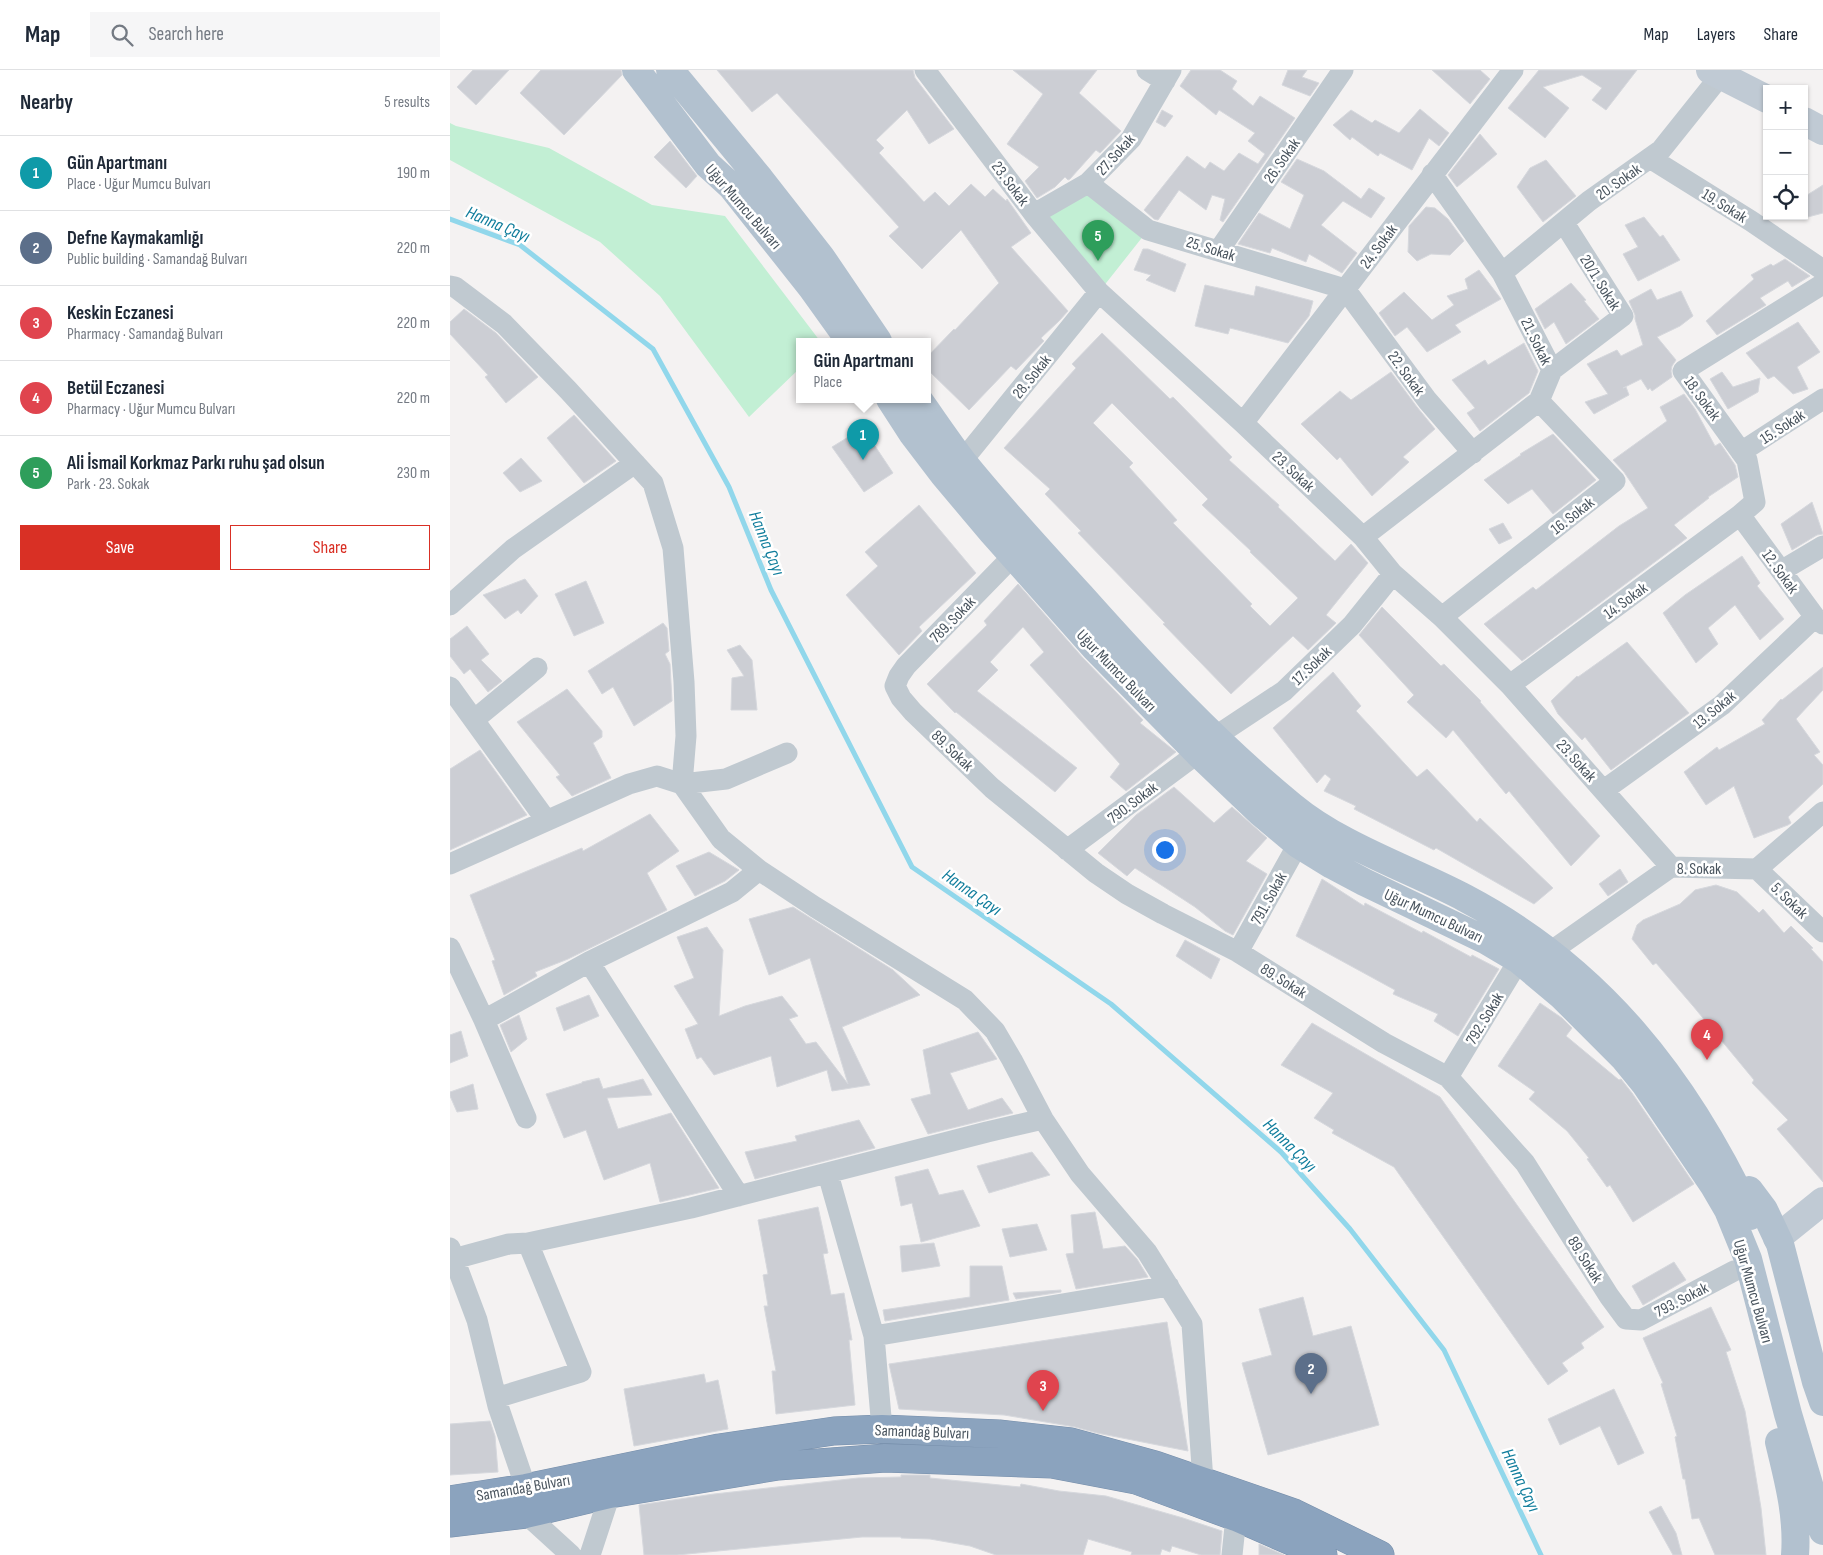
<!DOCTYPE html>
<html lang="en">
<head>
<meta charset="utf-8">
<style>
	body { margin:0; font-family:"Sofia Sans Condensed",sans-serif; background:#f6f6f7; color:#1f2937 }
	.controls { position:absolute; right:15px; top:15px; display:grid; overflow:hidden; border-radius:0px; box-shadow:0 1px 4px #0004 }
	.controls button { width:45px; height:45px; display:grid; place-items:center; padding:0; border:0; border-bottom:1px solid #e0e1e3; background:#fff; color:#1f2937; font:25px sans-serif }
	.you { position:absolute; left:714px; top:779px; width:18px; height:18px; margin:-12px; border:4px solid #fff; border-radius:50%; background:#1a73e8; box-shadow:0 0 0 8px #1a73e833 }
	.badge { display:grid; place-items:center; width:32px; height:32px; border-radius:50%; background:#d93025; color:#fff; font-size:16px; font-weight:700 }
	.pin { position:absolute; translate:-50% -41px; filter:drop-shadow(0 1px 2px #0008) }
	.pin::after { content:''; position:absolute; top:26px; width:18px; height:15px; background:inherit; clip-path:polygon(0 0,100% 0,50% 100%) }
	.popup { position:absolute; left:346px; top:268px; width:135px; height:65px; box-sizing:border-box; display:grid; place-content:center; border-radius:0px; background:#fff; filter:drop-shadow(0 1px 4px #0005); font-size:16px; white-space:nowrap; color:#747a83 }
	.popup b { font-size:19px; color:#1f2937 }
	.popup::after { content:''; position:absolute; left:50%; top:100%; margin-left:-10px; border:10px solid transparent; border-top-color:#fff }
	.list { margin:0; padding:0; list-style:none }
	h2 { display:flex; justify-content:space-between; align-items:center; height:65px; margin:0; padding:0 20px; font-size:21px }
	h2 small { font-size:16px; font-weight:400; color:#747a83 }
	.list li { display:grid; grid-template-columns:32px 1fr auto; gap:15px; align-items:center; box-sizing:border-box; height:75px; padding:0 20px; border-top:1px solid #e0e1e3 }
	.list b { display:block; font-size:19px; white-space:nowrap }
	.list p { margin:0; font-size:16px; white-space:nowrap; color:#747a83 }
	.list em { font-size:16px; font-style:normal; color:#747a83 }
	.actions { display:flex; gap:10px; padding:15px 20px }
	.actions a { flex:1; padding:11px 0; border:1px solid #d93025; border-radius:0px; text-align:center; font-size:18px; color:#d93025 }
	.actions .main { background:#d93025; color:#fff }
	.icon { flex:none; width:28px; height:28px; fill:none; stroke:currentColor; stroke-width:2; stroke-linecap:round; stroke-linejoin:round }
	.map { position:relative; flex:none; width:1373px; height:1485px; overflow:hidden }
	header { display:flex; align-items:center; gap:30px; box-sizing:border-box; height:70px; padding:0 25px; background:#fff; border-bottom:1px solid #e0e1e3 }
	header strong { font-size:24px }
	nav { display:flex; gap:28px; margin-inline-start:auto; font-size:18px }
	.search { width:350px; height:45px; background:#f6f6f7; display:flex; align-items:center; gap:12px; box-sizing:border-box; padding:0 18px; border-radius:0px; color:#747a83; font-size:19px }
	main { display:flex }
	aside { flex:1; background:#fff }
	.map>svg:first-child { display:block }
</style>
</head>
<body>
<header>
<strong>Map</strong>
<div class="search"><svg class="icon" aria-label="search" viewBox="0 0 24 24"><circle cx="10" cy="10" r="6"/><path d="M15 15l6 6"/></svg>Search here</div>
<nav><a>Map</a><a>Layers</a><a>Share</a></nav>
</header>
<main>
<aside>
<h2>Nearby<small>5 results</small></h2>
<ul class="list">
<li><span class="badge" style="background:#0f9aa8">1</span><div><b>Gün Apartmanı</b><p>Place · Uğur Mumcu Bulvarı</p></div><em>190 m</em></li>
<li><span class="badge" style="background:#5c6f8a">2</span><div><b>Defne Kaymakamlığı</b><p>Public building · Samandağ Bulvarı</p></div><em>220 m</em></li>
<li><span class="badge" style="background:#e0444e">3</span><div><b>Keskin Eczanesi</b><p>Pharmacy · Samandağ Bulvarı</p></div><em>220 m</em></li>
<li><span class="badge" style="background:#e0444e">4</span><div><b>Betül Eczanesi</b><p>Pharmacy · Uğur Mumcu Bulvarı</p></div><em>220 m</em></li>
<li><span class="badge" style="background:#2e9e5b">5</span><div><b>Ali İsmail Korkmaz Parkı ruhu şad olsun</b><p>Park · 23. Sokak</p></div><em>230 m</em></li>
</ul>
<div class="actions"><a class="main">Save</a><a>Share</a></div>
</aside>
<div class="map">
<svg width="1373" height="1485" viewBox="0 0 1373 1485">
	<rect width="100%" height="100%" fill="#f4f2f2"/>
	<path fill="#c2efd4" d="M0,53L6,56L99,78L202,135L275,146L370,271H349V299L299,347L210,226L150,172L0,90Z
		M638,113L698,160L649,222L584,144Z"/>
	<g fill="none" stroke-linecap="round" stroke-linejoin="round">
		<path stroke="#91d7eb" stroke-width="5" d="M0,149L70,175L203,279L279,417L321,520L462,797L661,934L831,1082L900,1159L994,1280L1091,1485"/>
	</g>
	<path fill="#ccced4" stroke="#d6d8dd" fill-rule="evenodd" d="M23,0H59L26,35L7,17Z
		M91,0H171L172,5L114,65L70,23Z
		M267,0H463L465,8L504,59L479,74L457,40L426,70L434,78L429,83L474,132L485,122L499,136L521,114L535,127L543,119L556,131L557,129L581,163L561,177L618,241L609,251L591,268L594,271L566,300L561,296L519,340L477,299V287L504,259L505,260L549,213L511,160L472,199L439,166L449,157L327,23L302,42Z
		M563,0H647L629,23L671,61L650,83L646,80L620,109L618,110L615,107L605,117L587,128L575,111L589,97L557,74L593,24Z
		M741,0H770L787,11L782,19L803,36L810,26L845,48L773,152L770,150L775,129L762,125L756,140L729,120L708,150L704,149L694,140L737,86L755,99L760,92L774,101L789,83L808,94L815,84L798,71L805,63L769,40L766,45L730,16Z
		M838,0H857L852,7L869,13L860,26L832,15Z
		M982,0H1030L1040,9L1020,34Z
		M1089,0H1187L1156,40L1142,30L1152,18L1132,5L1093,17L1119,38L1095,68L1058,38Z
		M970,39L999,63L989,76L979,68L962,100L930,83L928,86L902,67L900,70L883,55L901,40L922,53L925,50L949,63Z
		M712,40L723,46L715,57L706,52Z
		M1030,64L1047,84L1007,117L998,105Z
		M220,71L247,106L236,118L204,87Z
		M847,89L874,101L911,129L919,118L935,128L921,148L893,131L871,155L907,183L892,203L859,184L856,192L822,178L820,183L788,174L809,143L840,159L854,125L831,112Z
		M1096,90L1126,126L1093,152L1067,117L1080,98Z
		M1373,115V143L1354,148V127Z
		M976,137L985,138L998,149L1014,171L1000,185L981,184L967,191L958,182L959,156Z
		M1194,147L1210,167L1213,165L1230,190L1188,211L1173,184L1188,177L1175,155Z
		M693,179H698L736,194L725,222L696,210L701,205L684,200Z
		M1335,189L1360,206L1342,217L1338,211L1310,228L1316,235L1267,265L1256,251L1304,209L1301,205L1321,194L1323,196Z
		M1029,200L1051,229L1005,255L1011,262L977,282L957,257L945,266L929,243L954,222L982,250L1004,235L997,226L1018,219L1015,209Z
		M1121,213L1136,230L1134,231L1149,249L1116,274L1104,252L1095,259L1085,239Z
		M755,215L804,226L806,216L863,231L859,246L838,273L780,258L778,264L745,256Z
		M1201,219L1207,230L1231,221L1243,246L1230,256L1207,267L1226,290L1222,296L1221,301L1222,307L1202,321L1200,318L1198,320L1191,309L1173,318L1176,317L1179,325L1144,344L1135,332L1158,324L1137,294L1167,280L1171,286L1193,275L1185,249V245L1179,231Z
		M14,239L46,263L88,307L56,333L35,307L38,305L0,264V252Z
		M1348,252L1370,282L1347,297L1358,319L1343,324L1324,306L1318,309L1296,283Z
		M652,263L720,329L723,327L782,387L779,390L829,435L828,437L885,491L901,474L918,493L876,545L886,553L858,580L843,566L781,624L713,554L715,553L628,463L631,461L595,424L600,419L554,378L626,298L622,294ZM662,333L758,429L752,435L801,481L800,482L848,528L820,556L800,536L802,534L723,453L727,450L679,397L683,393L643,353Z
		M1074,273L1088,301L1079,323L1030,361L1017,343L1025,338L1002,310L1035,290L1038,295Z
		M941,302L967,337L985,359L953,387L959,392L922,426L890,387L887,390L851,354L890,321L901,330Z
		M1272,302L1283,317L1310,308L1308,322L1278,339L1260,309Z
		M1234,324L1245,339L1265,376L1270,373L1285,395L1288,407L1258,427L1259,428L1224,455L1237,468L1072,591L1034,554L1083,517L1086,520L1169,456L1198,438L1174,402L1163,390L1217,351L1210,337Z
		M124,345L166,391L134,413L97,368Z
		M413,358L443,403L414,422L382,377Z
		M1103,364L1146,410L1103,444L1082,419L1058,434L1034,410L1071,385L1070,384Z
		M71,388L92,411L70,422L53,403Z
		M1362,432L1373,464L1367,465L1342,480L1331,454Z
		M469,435L526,503L469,557L472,561L449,585L396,525L428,496L415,482Z
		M1053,453L1062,468L1049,474L1039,459Z
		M1292,486L1310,513L1307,516L1334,549L1310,570L1285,535L1258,558L1268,574L1246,593L1213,543L1235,525Z
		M75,509L88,526L71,544L68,540L55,549L33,525Z
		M136,511L154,553L124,566L105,524Z
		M568,514L633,588L693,650L690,653L726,682L676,721L660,707L670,694L580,595L594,582L573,557L540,592L548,600L527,621L627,698L605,722L506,642L505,643L477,614L537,555L534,551Z
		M932,537L991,596L994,594L1031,631L1030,632L1150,766L1121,796L1059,721L1056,724L1003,660L996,668L957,632L964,625L909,565Z
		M213,553L217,558L219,581L215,584L220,594L222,631L184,656L163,617L152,624L138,601Z
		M17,556L39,584L31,590L52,611L38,622L20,599L14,604L0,586V569Z
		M1177,572L1239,643L1161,700L1135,667L1132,670L1108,644L1101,631L1127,606L1128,607Z
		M290,575L302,590L307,640H281L282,608L294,606L277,580Z
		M1373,597V620L1346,649L1370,682L1364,685L1373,695V714L1338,747L1341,753L1338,755L1304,768L1284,716L1256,735L1234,702L1267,677L1269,680L1315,654L1312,650L1331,629L1332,630Z
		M883,602L911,636L906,641L967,707L977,699L1027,752L1030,748L1103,818L1084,834L986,778L984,780L904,739L906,736L874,721L881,709L875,704L867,713L823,658Z
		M117,619L152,661V667L143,673L161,708L122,726L106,707L110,705L67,652Z
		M30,680L77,745L0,780V699Z
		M724,717L764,753L782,737L817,768L796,791L817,804L783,865L775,861L745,837L685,798L677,806L648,783L686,745Z
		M200,744L229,781L197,803L217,840L118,889L85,902L87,906L54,925L42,891L45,890L20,825L132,778L133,781Z
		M259,782L289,800L275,811L245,826L226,796Z
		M1170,799L1178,812L1158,826L1149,814Z
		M872,809L914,836L915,833L972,863L973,861L1021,887L1022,885L1049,899L1008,966L984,951L988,944L943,924L945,920L846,866Z
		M1266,815L1287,822L1309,843L1313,839L1334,863L1341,856L1363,878L1361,879L1373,892V1112L1327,1059L1338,1050L1302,1013L1304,1010L1243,936L1206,893L1203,895L1182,869L1187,855L1193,850L1230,834L1245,820Z
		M343,837L443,900L470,925L392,957L420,1015L382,1021L377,1000L327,1017L321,986L264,1005L251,987L247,989L235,959L248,954L224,916L244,908L227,867L257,857L273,880L269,946L295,936L332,926L348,946L339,949L356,974L366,972L398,1014L360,888L319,905L299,849Z
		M735,870L770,889L761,909L726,886Z
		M139,925L149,946L114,961L106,938Z
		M1090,933L1112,948L1122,958L1116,966L1169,1010L1171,1009L1182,1023L1244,1114L1183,1152L1160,1115L1157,1117L1137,1089L1139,1088L1117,1061L1079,1029L1085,1022L1048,996Z
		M69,945L77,969L61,982L50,955Z
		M862,953L990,1027L1154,1257L1131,1273L1134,1278L1112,1293L1118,1301L1098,1315L944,1097L882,1063L884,1060L864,1048L883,1023L831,995Z
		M11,961L18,986L0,993V965Z
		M528,962L547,989L500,1003L518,1040L552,1028L563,1043L478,1064L461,1029L481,1024L473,980Z
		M149,1008L153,1019L193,1009L202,1025L157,1028L168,1059L221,1043L269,1118L210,1132L200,1093L154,1110L136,1060L114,1068L96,1024L132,1013V1012Z
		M23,1014L28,1039L7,1042L0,1026V1022Z
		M409,1050L425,1078L305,1109L295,1082L347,1071L345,1066Z
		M582,1082L600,1105L539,1123L527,1096Z
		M478,1099L489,1125L513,1120L530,1156L471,1172L462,1133L451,1136L445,1107Z
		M368,1137L378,1183L373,1184L381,1225L394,1223L402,1270H399L405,1335L326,1344L322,1301H326L314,1236H318L313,1205L318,1204L308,1150Z
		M645,1142L653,1179L675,1176L687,1189L698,1207L626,1219L616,1184L624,1183L621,1145Z
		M587,1154L597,1180L560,1187L552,1159Z
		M484,1173L490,1196L452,1202L450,1176Z
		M1224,1192L1236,1210L1193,1235L1182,1216Z
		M520,1196H552L559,1230L435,1251L433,1240L520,1227Z
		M611,1220V1222L566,1229L563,1223Z
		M853,1227L863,1266L901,1256L929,1355L818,1385L792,1293L822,1285L809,1239Z
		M1261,1237L1281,1280L1276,1282L1295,1341L1311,1438L1316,1485H1265L1249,1448L1242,1449L1235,1409H1233L1225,1367L1227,1366L1211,1314L1213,1313L1193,1268Z
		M717,1252L738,1381L647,1363L625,1357L554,1345L449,1339L439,1294Z
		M254,1304L256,1313L268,1310L278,1359L184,1376L174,1319Z
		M1164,1319L1194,1383L1168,1395L1150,1356L1110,1375L1098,1349Z
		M40,1351L45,1366L48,1402L0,1405V1354Z
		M451,1405H480V1408L570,1417L571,1414L609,1421L656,1426L733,1448L772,1461L770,1485H751L722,1476L720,1482L712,1479L710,1485H681L682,1482L638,1469L633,1485H546L520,1476L480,1469L451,1468V1467H412L227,1485H194L189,1435L264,1424L408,1408L451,1407Z
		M1211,1436L1226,1463L1232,1485H1223L1199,1442Z
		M809,1474L834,1485H809Z"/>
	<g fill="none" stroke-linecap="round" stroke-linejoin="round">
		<g stroke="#768eaa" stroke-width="29">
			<path id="highway" d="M0,1430L76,1418L269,1378L384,1361L432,1359L549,1364L621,1372L705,1395L844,1443L930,1485
				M0,1453L76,1444L160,1424L328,1396L435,1388L602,1394L686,1410L786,1447L873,1485"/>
		</g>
		<path stroke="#c0c9d0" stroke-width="21" d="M475,0L584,144L649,222L793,353L913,467L943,504L992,547L1060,615L1221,797
			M697,0L715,11
			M1200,88L1301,151L1373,200
			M638,113L698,160L895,219L977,330L1023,383
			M584,144L638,113L681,69L721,0
			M769,180L893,0
			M1052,203L1139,131L1211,80L1271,5
			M0,216L5,217L54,254L118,320L203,413L223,478L234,612L236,666L232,714L271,769L309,800L365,837L515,930L545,961L562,990L593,1049L630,1104L697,1182L742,1254L753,1411
			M1102,300L1173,246L1114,153
			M793,353L1063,0
			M1291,382L1373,329
			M512,391L649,222
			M1290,445L1365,547L1373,554
			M913,467L1089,331L1102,300L1052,203L982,104
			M563,486L456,596L449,606L445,616L451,628L463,642L542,718L646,803L677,824L713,844L788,882L934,973L998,1007L1075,1093L1159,1226L1176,1249L1191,1250L1284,1201
			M1331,501L1373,476
			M0,535L63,479L185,393
			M992,547L1165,411L1089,331
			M1060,615L1290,445L1305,432L1297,390L1233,301L1373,214
			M0,617L96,750
			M25,649L87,598
			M763,668L834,621L902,555L943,504
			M1154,720L1272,635L1365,547
			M617,780L748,683
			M0,794L179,714L207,706L232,714L276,709L337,683
			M1307,799L1373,862
			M0,878L34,950L76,1048
			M788,882L848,774
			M1100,882L1221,797L1307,799L1373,742
			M139,892L289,1126
			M34,950L139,892L282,822L309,800
			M998,1007L1069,890
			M378,1104L424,1266L432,1359
			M0,1178L27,1250L48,1336L76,1418
			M0,1190L59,1174L78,1173L241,1138L537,1062L593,1049
			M424,1266L719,1216
			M46,1328L131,1302L78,1173
			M76,1444L121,1485
			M140,1485L160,1424
			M782,1485L786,1447"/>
		<path stroke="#c0cad4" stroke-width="28" d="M1260,0L1317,29
			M1354,51L1373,61
			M1327,1168L1373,1131"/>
		<path stroke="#b2c1cf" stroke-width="28" d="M186,0L258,95L282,117L362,218L400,271
			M220,0L310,109L371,187L428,271
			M440,329L462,363L494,405L542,462L645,578L748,683L811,743L848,774L882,795L914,812L1037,871L1069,890L1112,926L1173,987L1195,1014L1264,1116L1278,1140L1298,1189L1338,1344L1373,1461
			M468,329C483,350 497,371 513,392C550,438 591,482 631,526C697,600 765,673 842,736C890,776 960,799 1015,828C1150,899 1236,1010 1300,1146
			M1299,1120L1314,1140L1330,1174L1366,1312L1373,1332
			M1329,1372C1338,1409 1348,1446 1345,1485"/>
		<use href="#highway" stroke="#8ba3be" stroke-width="28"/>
	</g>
	<g text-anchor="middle" stroke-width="5" stroke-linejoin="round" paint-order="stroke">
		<g font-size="16" fill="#4a555f" stroke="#fff">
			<text transform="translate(665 84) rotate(-48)" y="6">27. Sokak</text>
			<text transform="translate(831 90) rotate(-55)" y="6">26. Sokak</text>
			<text transform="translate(1168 111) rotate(-35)" y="6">20. Sokak</text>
			<text transform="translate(561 113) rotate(53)" y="6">23. Sokak</text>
			<text transform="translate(1275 135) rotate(32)" y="6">19. Sokak</text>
			<text transform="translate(294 136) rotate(49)" y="6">Uğur Mumcu Bulvarı</text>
			<text transform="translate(928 176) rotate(-53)" y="6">24. Sokak</text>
			<text transform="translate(761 178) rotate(17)" y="6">25. Sokak</text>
			<text transform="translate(1151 212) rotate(58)" y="6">20/1. Sokak</text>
			<text transform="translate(1087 271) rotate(64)" y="6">21. Sokak</text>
			<text transform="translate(957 303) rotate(54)" y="6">22. Sokak</text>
			<text transform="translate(581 306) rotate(-51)" y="6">28. Sokak</text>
			<text transform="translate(1253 328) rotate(54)" y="6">18. Sokak</text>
			<text transform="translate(1332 356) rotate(-33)" y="6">15. Sokak</text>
			<text transform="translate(844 401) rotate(43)" y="6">23. Sokak</text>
			<text transform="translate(1122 445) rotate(-38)" y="6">16. Sokak</text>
			<text transform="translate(1331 501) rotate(54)" y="6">12. Sokak</text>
			<text transform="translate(1175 530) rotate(-36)" y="6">14. Sokak</text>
			<text transform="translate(502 549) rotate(-46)" y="6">789. Sokak</text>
			<text transform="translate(861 595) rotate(-44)" y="6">17. Sokak</text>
			<text transform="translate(667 600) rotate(46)" y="6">Uğur Mumcu Bulvarı</text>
			<text transform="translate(1264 639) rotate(-39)" y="6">13. Sokak</text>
			<text transform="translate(503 680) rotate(44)" y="6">89. Sokak</text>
			<text transform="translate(1127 690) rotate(48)" y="6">23. Sokak</text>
			<text transform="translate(682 732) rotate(-37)" y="6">790. Sokak</text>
			<text x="1249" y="804">8. Sokak</text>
			<text transform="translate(818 828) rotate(-61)" y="6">791. Sokak</text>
			<text transform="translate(1340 830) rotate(44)" y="6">5. Sokak</text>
			<text transform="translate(984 845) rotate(25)" y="6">Uğur Mumcu Bulvarı</text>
			<text transform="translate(834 910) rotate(32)" y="6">89. Sokak</text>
			<text transform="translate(1034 948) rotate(-59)" y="6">792. Sokak</text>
			<text transform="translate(1136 1189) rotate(58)" y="6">89. Sokak</text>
			<text transform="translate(1304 1221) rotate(74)" y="6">Uğur Mumcu Bulvarı</text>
			<text transform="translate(1231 1229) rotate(-27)" y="6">793. Sokak</text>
			<text transform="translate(472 1361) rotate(2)" y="6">Samandağ Bulvarı</text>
			<text transform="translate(73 1417) rotate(-10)" y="6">Samandağ Bulvarı</text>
		</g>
		<g font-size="18" font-style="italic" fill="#107d9c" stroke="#fff">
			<text transform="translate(48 154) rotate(23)" y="6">Hanna Çayı</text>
			<text transform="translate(317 473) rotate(68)" y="6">Hanna Çayı</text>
			<text transform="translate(522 822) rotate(35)" y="6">Hanna Çayı</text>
			<text transform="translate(840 1075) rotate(45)" y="6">Hanna Çayı</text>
			<text transform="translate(1071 1410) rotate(65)" y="6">Hanna Çayı</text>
		</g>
	</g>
</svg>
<div class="controls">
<button>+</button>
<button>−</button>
<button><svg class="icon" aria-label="locate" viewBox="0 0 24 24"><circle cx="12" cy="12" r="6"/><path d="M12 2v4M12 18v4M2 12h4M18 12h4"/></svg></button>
</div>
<div class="you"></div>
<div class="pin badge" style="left:413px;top:390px;background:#0f9aa8">1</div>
<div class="popup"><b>Gün Apartmanı</b>Place</div>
<div class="pin badge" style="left:861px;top:1324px;background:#5c6f8a">2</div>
<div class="pin badge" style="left:593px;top:1341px;background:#e0444e">3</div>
<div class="pin badge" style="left:1257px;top:990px;background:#e0444e">4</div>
<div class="pin badge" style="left:648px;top:191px;background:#2e9e5b">5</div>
</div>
</main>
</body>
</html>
